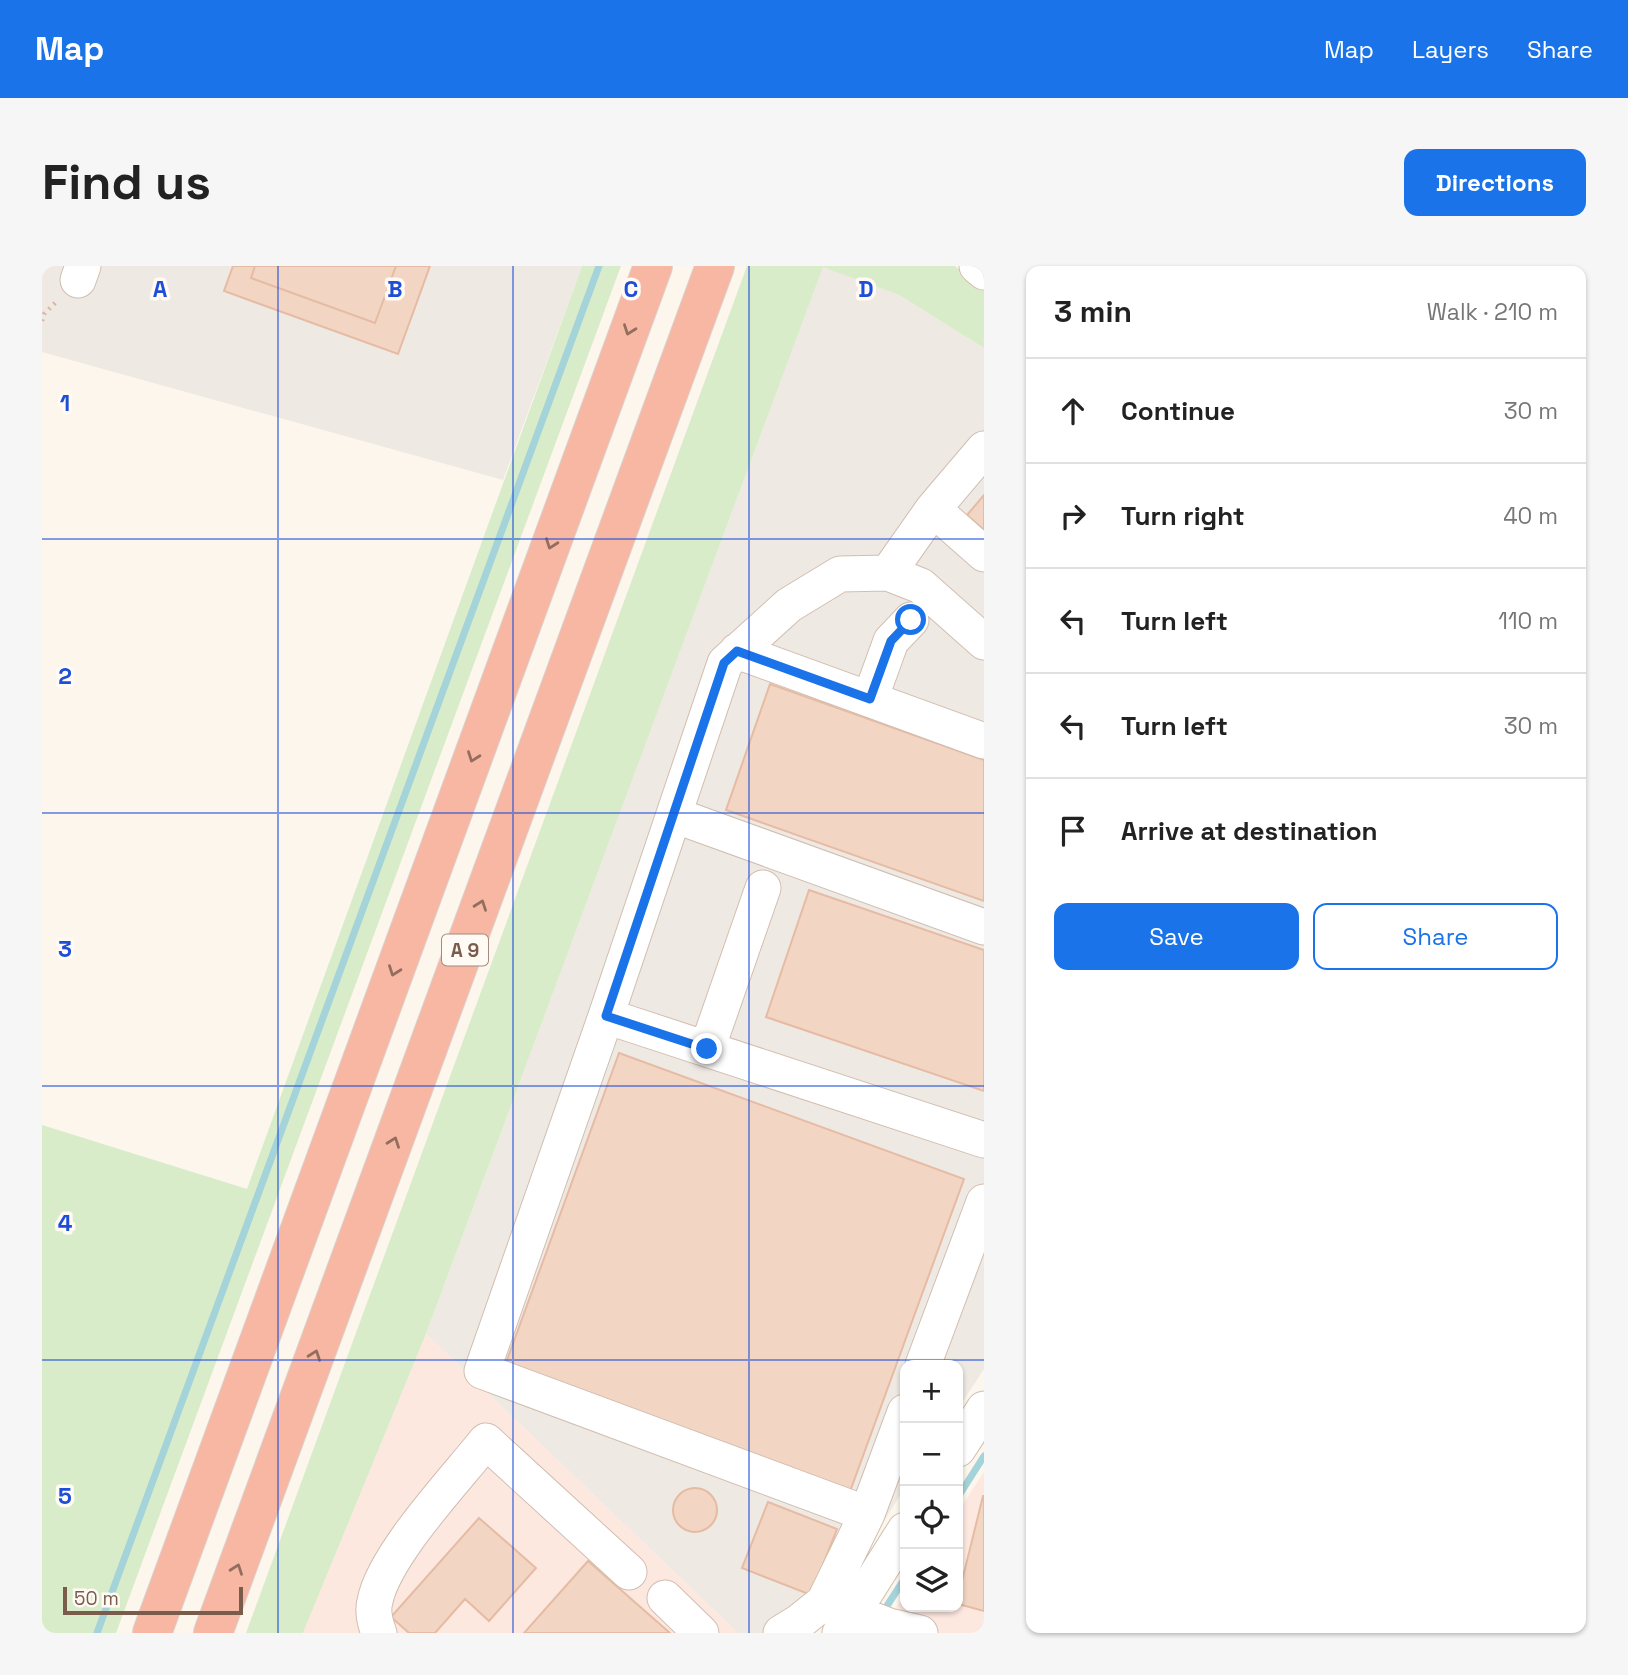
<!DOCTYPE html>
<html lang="en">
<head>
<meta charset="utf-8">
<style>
	body { margin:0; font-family:"Space Grotesk",sans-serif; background:#f6f6f6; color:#222 }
	.controls { position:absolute; right:21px; bottom:21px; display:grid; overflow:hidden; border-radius:14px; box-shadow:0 2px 5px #0004 }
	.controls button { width:63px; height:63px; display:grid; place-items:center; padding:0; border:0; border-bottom:2px solid #e0e0e0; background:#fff; color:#222; font:35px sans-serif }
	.scale { position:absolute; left:21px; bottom:18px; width:180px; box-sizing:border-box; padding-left:7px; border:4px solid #7a5c4d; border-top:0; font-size:19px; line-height:24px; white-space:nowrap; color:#7a5c4d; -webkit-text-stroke:5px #fffaf3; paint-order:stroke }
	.stop { position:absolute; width:21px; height:21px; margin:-16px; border:5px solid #1a73e8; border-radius:50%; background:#fff }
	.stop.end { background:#1a73e8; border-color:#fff; box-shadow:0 2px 7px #0008 }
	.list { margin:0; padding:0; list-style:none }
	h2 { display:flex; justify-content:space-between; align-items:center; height:91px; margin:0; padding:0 28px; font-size:30px }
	h2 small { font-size:23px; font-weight:400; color:#767676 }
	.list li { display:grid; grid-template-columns:46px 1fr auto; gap:21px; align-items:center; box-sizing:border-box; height:105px; padding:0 28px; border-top:2px solid #e0e0e0 }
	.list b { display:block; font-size:26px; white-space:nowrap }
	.list em { font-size:23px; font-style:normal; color:#767676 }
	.actions { display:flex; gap:14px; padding:21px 28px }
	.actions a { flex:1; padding:16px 0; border:2px solid #1a73e8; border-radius:14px; text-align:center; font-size:24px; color:#1a73e8 }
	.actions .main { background:#1a73e8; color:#fff }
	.icon { flex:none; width:38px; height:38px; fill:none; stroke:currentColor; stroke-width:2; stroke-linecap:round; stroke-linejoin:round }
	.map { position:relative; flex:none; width:942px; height:1367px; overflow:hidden; border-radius:14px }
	header { display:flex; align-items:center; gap:42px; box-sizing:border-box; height:98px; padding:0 35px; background:#1a73e8; color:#fff }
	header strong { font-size:33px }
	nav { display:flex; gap:38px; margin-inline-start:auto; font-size:24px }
	.intro { display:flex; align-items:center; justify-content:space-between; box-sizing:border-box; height:168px; padding:0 42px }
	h1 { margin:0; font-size:49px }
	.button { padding:18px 32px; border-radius:14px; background:#1a73e8; color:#fff; font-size:24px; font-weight:700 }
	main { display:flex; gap:42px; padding:0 42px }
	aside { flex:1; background:#fff; border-radius:14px; box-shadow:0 2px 5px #0004 }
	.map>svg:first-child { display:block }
</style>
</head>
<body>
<header>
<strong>Map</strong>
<nav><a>Map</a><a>Layers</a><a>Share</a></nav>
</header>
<div class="intro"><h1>Find us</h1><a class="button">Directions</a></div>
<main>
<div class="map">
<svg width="942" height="1367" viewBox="0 0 942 1367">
	<rect width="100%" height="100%" fill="#fdf6ec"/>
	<path fill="#fde8e0" d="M384,1068L696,1367H261Z
		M942,1206V1367H838L863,1327V1341H916V1246Z"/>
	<path fill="#efe9e4" d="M0,0H540L461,214L0,86Z
		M781,0L857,29L942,82V1103L916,1143V1099H863V1222L770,1367H696L384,1068Z"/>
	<path fill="#d8ecc9" d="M540,0H579L74,1367H0V859L205,923Z
		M705,0H913L942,25V82L857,29L781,1L384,1068L261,1367H204Z"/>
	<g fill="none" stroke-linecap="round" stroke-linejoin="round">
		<path stroke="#a5d3da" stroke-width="7" d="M916,1231L942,1190
			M841,1346L863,1312
			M55,1367L557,0"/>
	</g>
	<path fill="#f3d5c3" stroke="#e6bba3" stroke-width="2" d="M191,0H213L209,12L333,57L354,0H388L356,88L182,25Z
		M213,0H354L333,57L209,12Z
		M942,229V264L925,249Z
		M728,418L942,494V635L684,544Z
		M767,624L942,684V825L724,751Z
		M577,787L922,913L806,1231L461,1105Z
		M631 1244a22 22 0 1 1 44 0a22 22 0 1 1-44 0Z
		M941,1230H942V1345L916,1338V1331Z
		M726,1236L795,1263L769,1329L700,1302Z
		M437,1252L494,1302L447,1355L423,1333L393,1367H367L349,1351Z
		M546,1295L628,1367H482Z"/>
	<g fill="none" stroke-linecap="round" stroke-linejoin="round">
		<g stroke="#d1beb0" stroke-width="37">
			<path id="minor" d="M935,0L942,6
				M36,14L41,0
				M942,183L891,243L942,288
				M846,307L891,243
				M695,385L942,475
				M828,433L849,375L869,354
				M632,549L942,661
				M564,750L942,874
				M665,783L721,622
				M881,1099L942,936
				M863,1146L825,1248L440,1105L564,750L683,397L747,339L798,308L846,307L879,320L942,376
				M916,1183L942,1143
				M623,1332L659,1367
				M811,1346L847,1360L878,1367
				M337,1367C333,1357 330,1346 333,1335C342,1289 413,1214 444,1175L587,1306
				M739,1367L757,1356L782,1336L825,1248
				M798,1367L863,1264"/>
		</g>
		<g stroke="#dad1cd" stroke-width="40">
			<path id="highway" d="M110,1367L611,0
				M171,1367L673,0"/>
		</g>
		<path stroke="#d9b8a5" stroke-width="4.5" stroke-dasharray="2 5" stroke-linecap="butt" d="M0,55L2,48L16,34"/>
		<use href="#minor" stroke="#fff" stroke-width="35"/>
		<use href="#highway" stroke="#f7b7a3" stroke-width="38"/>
	</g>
	<defs><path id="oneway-chevron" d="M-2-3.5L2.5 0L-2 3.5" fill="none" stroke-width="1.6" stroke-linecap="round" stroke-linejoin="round" transform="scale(1.75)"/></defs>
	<g stroke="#936e5e">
		<use href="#oneway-chevron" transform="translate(587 64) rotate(110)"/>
		<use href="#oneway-chevron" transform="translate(509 278) rotate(110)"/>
		<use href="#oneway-chevron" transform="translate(431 491) rotate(110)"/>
		<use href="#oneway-chevron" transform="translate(439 639) rotate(-70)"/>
		<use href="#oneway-chevron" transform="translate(352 705) rotate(110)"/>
		<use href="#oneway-chevron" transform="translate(352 876) rotate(-70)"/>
		<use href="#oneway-chevron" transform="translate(273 1089) rotate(-70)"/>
		<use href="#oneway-chevron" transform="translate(195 1303) rotate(-70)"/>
	</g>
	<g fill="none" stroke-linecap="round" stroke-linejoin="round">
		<path stroke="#1a73e8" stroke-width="9" d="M665,783L564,750L682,397L695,385L828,433L849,375L869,354"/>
	</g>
	<path fill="none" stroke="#1d4ed8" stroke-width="2" stroke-opacity="0.55" d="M236,0V1367M471,0V1367M707,0V1367M0,273H942M0,547H942M0,820H942M0,1094H942"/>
	<g text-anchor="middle" stroke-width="7" stroke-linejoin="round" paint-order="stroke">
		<rect fill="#fffaf3" stroke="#a28b7f" stroke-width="2" x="400" y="668.5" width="46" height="31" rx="5"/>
		<g font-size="19" font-weight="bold" fill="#7a5c4d">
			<text x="423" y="691">A 9</text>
		</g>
	</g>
	<g font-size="23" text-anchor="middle" font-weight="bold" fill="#1d4ed8" stroke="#fffaf3" stroke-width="7" stroke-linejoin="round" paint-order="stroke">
		<text x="118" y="31">A</text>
		<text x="353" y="31">B</text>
		<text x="589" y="31">C</text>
		<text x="824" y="31">D</text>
		<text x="23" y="145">1</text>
		<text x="23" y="418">2</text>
		<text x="23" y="691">3</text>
		<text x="23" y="965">4</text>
		<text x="23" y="1238">5</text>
	</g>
</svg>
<div class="controls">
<button>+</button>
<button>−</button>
<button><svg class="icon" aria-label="locate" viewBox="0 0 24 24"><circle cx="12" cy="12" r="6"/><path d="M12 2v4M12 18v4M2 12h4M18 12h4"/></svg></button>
<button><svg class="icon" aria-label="layers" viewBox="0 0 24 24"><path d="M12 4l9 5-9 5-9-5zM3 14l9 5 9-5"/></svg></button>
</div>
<div class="scale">50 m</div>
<div class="stop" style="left:869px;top:354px"></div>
<div class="stop end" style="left:665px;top:783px"></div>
</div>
<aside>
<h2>3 min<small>Walk · 210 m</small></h2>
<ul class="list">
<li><svg class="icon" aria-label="ahead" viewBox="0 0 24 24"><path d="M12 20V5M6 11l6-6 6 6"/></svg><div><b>Continue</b></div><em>30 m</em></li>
<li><svg class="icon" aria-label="right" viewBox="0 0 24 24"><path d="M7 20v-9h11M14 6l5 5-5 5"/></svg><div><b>Turn right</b></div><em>40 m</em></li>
<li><svg class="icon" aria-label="left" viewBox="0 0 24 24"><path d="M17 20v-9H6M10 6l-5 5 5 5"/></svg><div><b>Turn left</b></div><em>110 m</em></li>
<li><svg class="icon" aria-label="left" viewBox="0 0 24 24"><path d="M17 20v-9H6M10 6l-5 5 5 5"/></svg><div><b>Turn left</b></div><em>30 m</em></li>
<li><svg class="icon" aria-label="arrive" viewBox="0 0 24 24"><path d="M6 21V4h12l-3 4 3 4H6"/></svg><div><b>Arrive at destination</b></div></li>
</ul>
<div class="actions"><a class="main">Save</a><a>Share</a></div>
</aside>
</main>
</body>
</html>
